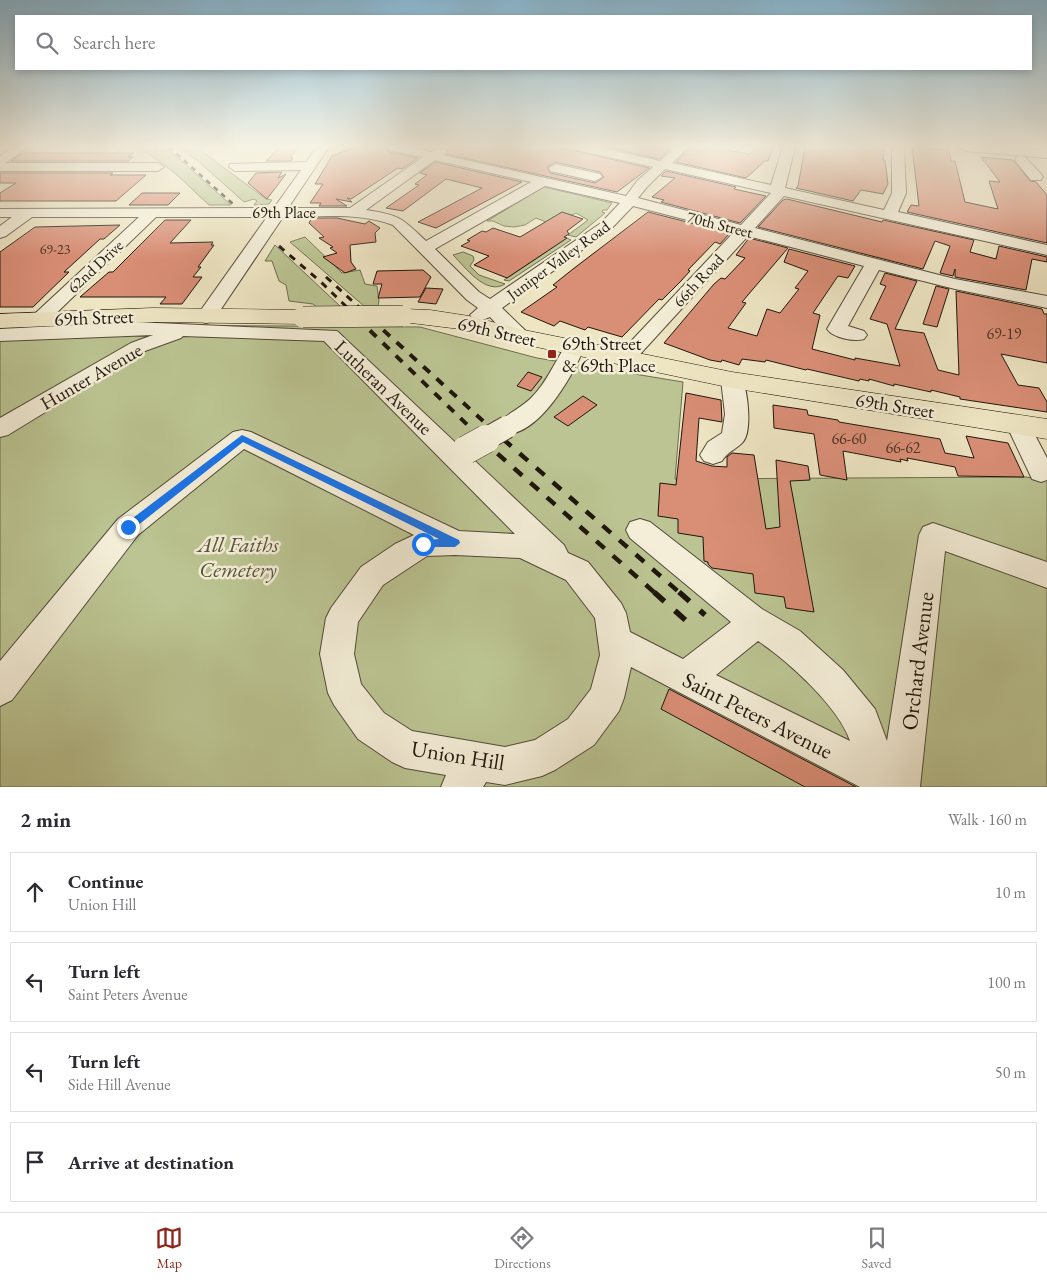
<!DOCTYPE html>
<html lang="en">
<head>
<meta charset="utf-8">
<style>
	body { margin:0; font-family:"EB Garamond",serif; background:#f7f7f7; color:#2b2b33 }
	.stop { position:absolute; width:15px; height:15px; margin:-11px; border:4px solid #1a73e8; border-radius:50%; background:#fff }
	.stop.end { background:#1a73e8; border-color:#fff; box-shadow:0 1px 5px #0008 }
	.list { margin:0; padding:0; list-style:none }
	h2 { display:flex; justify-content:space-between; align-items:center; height:65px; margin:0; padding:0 20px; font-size:21px }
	h2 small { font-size:16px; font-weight:400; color:#7c7c81 }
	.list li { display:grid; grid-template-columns:32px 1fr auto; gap:15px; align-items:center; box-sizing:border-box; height:80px; margin:0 10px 10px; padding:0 10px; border:1px solid #e1e1e2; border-radius:0px }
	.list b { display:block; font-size:19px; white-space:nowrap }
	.list p { margin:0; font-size:16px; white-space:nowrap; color:#7c7c81 }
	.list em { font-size:16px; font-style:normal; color:#7c7c81 }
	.icon { flex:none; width:28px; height:28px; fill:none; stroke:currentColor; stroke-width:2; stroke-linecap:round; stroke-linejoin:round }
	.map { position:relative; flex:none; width:1047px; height:787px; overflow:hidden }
	.search { position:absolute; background:#fff; box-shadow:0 2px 8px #0003; left:15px; right:15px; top:15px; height:55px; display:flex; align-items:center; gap:12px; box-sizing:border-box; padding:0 18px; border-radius:0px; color:#7c7c81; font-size:19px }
	.sheet { height:425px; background:#fff }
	nav { display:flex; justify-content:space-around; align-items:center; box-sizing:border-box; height:70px; border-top:1px solid #e1e1e2; background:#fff; font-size:14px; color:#7c7c81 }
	nav a { display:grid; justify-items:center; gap:2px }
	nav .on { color:#8f2418 }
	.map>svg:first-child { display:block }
</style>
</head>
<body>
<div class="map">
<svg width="1047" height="787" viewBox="0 0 1047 787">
	<rect width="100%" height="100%" fill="#eee5c3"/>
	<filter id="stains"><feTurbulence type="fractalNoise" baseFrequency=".004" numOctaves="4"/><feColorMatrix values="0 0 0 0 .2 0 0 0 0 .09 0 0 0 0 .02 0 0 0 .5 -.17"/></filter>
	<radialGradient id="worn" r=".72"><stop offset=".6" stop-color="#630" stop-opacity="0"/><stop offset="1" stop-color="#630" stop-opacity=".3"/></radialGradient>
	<path fill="#bbc492" stroke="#6d6d4f" d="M140,147H166L231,205H209L176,174Z
		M177,147H196L266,199L272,200L269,204L254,205L257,201L254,199L244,202L198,161Z
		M544,187L612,203L607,210H603L602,212L605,213L576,237L568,235L588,220L576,213L572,215L562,212L546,222L536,218L525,225L514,227L504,226L493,221H487Z
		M305,237L342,273L360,270L365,284L377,286L379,301L378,306H364L290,242Z
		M567,238L571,240L509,281L504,280Z
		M275,245L341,307H317L313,304L289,301L286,285L279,281L272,261H265Z
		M463,252L473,256L474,260L470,266L479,275L505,284C486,296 465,267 453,255Z
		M138,325L420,327L537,358L683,382L675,479L1026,477L1047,480V787H0V331Z"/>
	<path fill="#d98e76" stroke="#1f160c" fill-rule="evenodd" d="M280,147H298L290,158H293L291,161H266Z
		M355,147H385L389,152L418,158L402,169L398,168L351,199L347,198L352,202L336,199L347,206H319L321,203H310L323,184H315L332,156Z
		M444,147H559L649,168L617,192L446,154L448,151ZM555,162L600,172L604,177L595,183L550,173L547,167Z
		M607,147H672L659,159Z
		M690,147H726L725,150L750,154L755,147H773L768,161H765L746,178L676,162Z
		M805,147H874L884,149L883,160H885L888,184L883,194L861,190L853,201L796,188L798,186Z
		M912,147L949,150L951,161H955L965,202L998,209L989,181L1000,182L981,157L1013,160L1030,181L1036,182L1047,195V243L907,212L911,205L919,206Z
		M23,153H134L128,157H133L128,161H11Z
		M435,162L522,182L436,228L418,222L482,188L446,179L403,211L386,208L419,185L415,184L427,175L420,173Z
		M666,171L736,187L734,189L766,196L740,223L661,202L664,200L652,197L675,178L661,176Z
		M282,172L278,178L286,174L267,199L248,183L256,173Z
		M0,173H113L110,175H146L116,201H0V193L16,183H0Z
		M142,193H180L168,205H129Z
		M787,199L882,222L883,220L974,240L970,252L996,259L999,246L1047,257V262L1032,259L1026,290L955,277V269L953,276L940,273L950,246L935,241L923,269L758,227L783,200Z
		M562,212L583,219L567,231L569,234L564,237L567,238L507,278L474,265L489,256L461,246L470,241L467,240L482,231L486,232L493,228L520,237Z
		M648,212L730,233L720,244L715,242L688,270L690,271L680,282L662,300L659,299L622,337L588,327L585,330L560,321L554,326L521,312L557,287L553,285L573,269Z
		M312,218H337L365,224L369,221L380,228L375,233L376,242L350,245L351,262L356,269L345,273L323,257L337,253L330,248L333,247L319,238L324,237L309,223Z
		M165,220H191L170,243L213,242L211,245H214L198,267H201L193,277H202L182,304H160L166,297H80L109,272H113Z
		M120,225L104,239H100L64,272H69L33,307H0V252L35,227Z
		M749,238L788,248L742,302L746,303L728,328L757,336L767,309L780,313L799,289L795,288L808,271L784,262L789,249L855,266L848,278L838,276L813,313L820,315L812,349L855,360V358L900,366L887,324L870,319L886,286L880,284L885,273L917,281L895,329L924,333L938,370L959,375L956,291L1042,309L1044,314H1047V363L1001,354L1018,385L1039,388L1047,402V412L960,399V397L931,390V392L894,384V386L869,379V381L860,379L859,381L807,369L806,370L766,360L765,362L742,359L739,365L722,360L721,362L710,360L664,343L714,284L721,278L725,279L745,258L736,255Z
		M423,270L431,277L420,297L378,298L382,284H373L377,271Z
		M936,286L949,289L937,327L923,324Z
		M426,288L443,289L436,304L418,302Z
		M528,372L542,377L531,391L517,386Z
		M686,393L721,400L722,422L699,418L696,461L712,466L727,467V457L732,453L754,455L766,529L780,527L776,460L808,466L810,480L790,481L814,612L786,608L784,597L755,593L753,574L712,568L708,564V562L704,561L703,537L678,533V519L658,516L660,483L676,485Z
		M583,396L597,405L568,426L554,417Z
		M773,405L807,410L808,415L838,420L839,422L940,439L945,453L974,458L966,436L1008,443L1024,477L958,476L955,467L907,458L908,461L900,459L901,462L843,451L847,480L820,475L814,434L774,428Z
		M669,689L856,787H805L661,709Z"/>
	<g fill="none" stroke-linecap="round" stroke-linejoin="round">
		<g stroke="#534a3a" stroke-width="2">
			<path id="minor" d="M14,147H29L5,163H158L164,167L158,171H0V156Z
				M317,147H329L288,208H350L423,157L389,150L387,147H410L431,152L440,147L446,151L443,155L626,196L637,181L653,167L577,150L575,147H598L660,161L675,147H688L672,163L771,185L783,147H795L785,188L884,210L892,193V147H904L906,193L898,212L1047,245V255L784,196L755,228L955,279L1047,296V308L955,289L879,270L848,326L864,331L867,335L864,339C854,342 833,338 827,329L864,266L748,236L633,362L626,364L619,362L616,358L619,354L734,232L633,206L611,229L502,308L532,337L529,341C512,345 501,328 490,317L480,321L473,319L470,315L478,308L467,300L393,225C358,212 319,217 283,217L213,321L206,323L199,321L196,317L267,217H156L45,324L38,326L31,324L28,320L139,217H32L6,236L0,238V226L12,217H0V209L274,208L301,170L235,171L229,167L230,164L306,162ZM435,160L531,182L426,241C402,218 400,215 366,210ZM665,169L771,193L741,225L638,198L647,187ZM545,186L620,203L601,223L490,299L479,292L435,249Z
				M960,147H1010L1047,150V158L966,151Z
				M1021,156L1025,157L1041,174L1043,177L1041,180H1031L1017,163L1015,160L1017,157Z
				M555,164L600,174L602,177L595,181L550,171L549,168Z
				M135,322L337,331L564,545L568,553L588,562L621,603L626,613L630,632L683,659L731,622L630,538L626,530L630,522L640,519L650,522L762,609L800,631L843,670L875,709L887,741L919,535L923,527L933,523L1047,562V588L945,551L920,787H860L631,667L624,698L619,711L594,745L555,770L542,776L505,785L486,782L483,787H441L446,775L405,768L392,762L358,739L334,705L328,693L320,654L326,618L331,608L361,567L395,544L414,535L244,449L138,535L12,700L0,706V661L118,519L233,432L242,430L251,432L459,531L515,534L324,341L183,336L181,338L145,351L8,435L0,437V418L131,343L153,335L0,341V329ZM455,555L520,558L566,580L595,618L600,655L591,689L568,719L535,740L505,747L412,731L384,713L361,684L354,654L358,622L383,585L427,556ZM758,641C787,660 839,707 850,741L716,675Z
				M574,342L581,344L584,348C573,376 535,443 499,433L495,427C502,416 522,408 532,397C548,381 554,362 567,344Z
				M732,373L740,375C748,387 753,433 742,443C735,450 727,452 722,461L713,464L704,461L700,455L708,442L722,433L725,414L721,380L724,375Z
				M1018,416L1026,418L1047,458V480L1041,482L1032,479L1006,424L1010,418Z"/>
		</g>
		<g stroke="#1f160c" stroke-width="1">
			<path id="major" d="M1040,147H1047V152L1042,151Z
				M153,308L303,310L311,312L315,317L311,322L303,324L153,322L0,328V314Z
				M403,309L430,310L469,316L524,330L732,372L1047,419V439L732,388L522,344L468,330L395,321L391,316L395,311Z"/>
		</g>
		<use href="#minor" fill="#f4eed8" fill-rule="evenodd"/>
		<use href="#major" fill="#eee5c3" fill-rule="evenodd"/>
		<path stroke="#1f160c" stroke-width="2.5" stroke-dasharray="5 5" stroke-linecap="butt" d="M169,147L233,204"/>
		<path stroke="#1f160c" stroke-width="3" stroke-dasharray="7 7" stroke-linecap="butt" d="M279,246L322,283L359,319
			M326,277L372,319"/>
		<path stroke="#1f160c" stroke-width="4" stroke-dasharray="9 9" stroke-linecap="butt" d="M357,318L483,440
			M370,318L504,440"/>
		<path stroke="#1f160c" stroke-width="4.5" stroke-dasharray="11 11" stroke-linecap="butt" d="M481,439L655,593
			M503,439L680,593"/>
		<path stroke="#1f160c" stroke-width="5.5" stroke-dasharray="14 14" stroke-linecap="butt" d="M654,592L692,626
			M679,592L705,615"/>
		<g stroke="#534a3a" stroke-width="24" stroke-linecap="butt">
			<path id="minor-bridge-far1" d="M484,440L507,427"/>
		</g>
		<g stroke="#534a3a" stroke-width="29" stroke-linecap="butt">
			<path id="minor-bridge" d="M466,450L486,439"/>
		</g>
		<g stroke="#1f160c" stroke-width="22" stroke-linecap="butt">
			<path id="major-bridge" d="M303,317L403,316"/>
		</g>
		<use href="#minor-bridge-far1" stroke="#f4eed8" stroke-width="22"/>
		<use href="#minor-bridge" stroke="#f4eed8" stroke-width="28"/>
		<use href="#major-bridge" stroke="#eee5c3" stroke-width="21"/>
	</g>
	<linearGradient id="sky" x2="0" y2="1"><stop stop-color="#88b8d3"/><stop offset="0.57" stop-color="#f7f3e4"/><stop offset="1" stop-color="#f7f3e4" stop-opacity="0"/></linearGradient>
	<rect width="1047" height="257" fill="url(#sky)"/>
	<path fill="#1a73e8" d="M242,435L459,540L460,543L455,547H420L418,544L420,541L439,539L243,442L132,530H125V524Z"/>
	<rect fill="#8f2418" stroke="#f4eed8" stroke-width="2" x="547" y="349" width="10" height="10" rx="2.5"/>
	<g text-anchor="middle" stroke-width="5" stroke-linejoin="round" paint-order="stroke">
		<g font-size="14" fill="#4e3426">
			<text x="55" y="254">69-23</text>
		</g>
		<g font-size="16" fill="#1f160c" stroke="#f4eed8">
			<text x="284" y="218">69th Place</text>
			<text transform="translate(720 224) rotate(14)" y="6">70th Street</text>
			<text transform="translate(558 260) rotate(-36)" y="6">Juniper Valley Road</text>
			<text transform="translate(95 266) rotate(-43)" y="6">62nd Drive</text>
			<text transform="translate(698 280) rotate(-47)" y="6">66th Road</text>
		</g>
		<g font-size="16" fill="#4e3426">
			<text x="1004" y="339">69-19</text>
			<text x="849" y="444">66-60</text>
			<text x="903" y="453">66-62</text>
		</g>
		<g font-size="19" fill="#1f160c" stroke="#f4eed8">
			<text transform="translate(94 317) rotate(-2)" y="7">69th Street</text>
			<text transform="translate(497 331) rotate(13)" y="7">69th Street</text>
			<text transform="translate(91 376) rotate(-30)" y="7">Hunter Avenue</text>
			<text transform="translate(384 387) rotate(44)" y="7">Lutheran Avenue</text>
			<text transform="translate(895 405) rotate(9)" y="7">69th Street</text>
		</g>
		<g font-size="19" fill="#1f160c" stroke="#f4eed8" text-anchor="start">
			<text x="562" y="350">69th Street<tspan x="562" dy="22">&amp; 69th Place</tspan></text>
		</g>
		<g font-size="22" font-style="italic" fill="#56533b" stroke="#f4eed8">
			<text x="238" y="552">All Faiths<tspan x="238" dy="25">Cemetery</tspan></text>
		</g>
		<g font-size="22" fill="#1f160c" stroke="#f4eed8">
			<text transform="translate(917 661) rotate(-83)" y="8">Orchard Avenue</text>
			<text transform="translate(758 715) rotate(27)" y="8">Saint Peters Avenue</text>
			<text transform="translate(458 755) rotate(9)" y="8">Union Hill</text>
		</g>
	</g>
	<rect width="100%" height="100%" filter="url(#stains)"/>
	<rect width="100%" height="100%" fill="url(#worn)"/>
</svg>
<div class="stop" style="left:423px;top:544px"></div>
<div class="stop end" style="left:128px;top:527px"></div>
<div class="search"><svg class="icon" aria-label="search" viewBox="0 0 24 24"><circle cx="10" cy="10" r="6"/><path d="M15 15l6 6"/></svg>Search here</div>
</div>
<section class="sheet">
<h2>2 min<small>Walk · 160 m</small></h2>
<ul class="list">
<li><svg class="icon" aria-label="ahead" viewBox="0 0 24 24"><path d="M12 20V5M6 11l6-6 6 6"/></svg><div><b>Continue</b><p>Union Hill</p></div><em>10 m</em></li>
<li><svg class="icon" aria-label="left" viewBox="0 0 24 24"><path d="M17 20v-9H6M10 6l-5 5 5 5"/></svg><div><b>Turn left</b><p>Saint Peters Avenue</p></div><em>100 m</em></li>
<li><svg class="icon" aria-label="left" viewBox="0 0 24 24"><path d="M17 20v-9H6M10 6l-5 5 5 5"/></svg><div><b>Turn left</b><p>Side Hill Avenue</p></div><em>50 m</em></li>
<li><svg class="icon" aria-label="arrive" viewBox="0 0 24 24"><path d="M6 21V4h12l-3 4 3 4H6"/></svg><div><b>Arrive at destination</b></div></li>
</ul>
</section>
<nav>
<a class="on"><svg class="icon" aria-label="map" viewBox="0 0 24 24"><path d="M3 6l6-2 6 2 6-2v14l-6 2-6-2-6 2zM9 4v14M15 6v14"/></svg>Map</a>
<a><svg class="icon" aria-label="directions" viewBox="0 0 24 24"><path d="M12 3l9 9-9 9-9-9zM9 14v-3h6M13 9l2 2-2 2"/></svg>Directions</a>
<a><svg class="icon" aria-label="saved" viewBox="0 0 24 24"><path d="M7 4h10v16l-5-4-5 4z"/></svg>Saved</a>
</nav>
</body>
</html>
